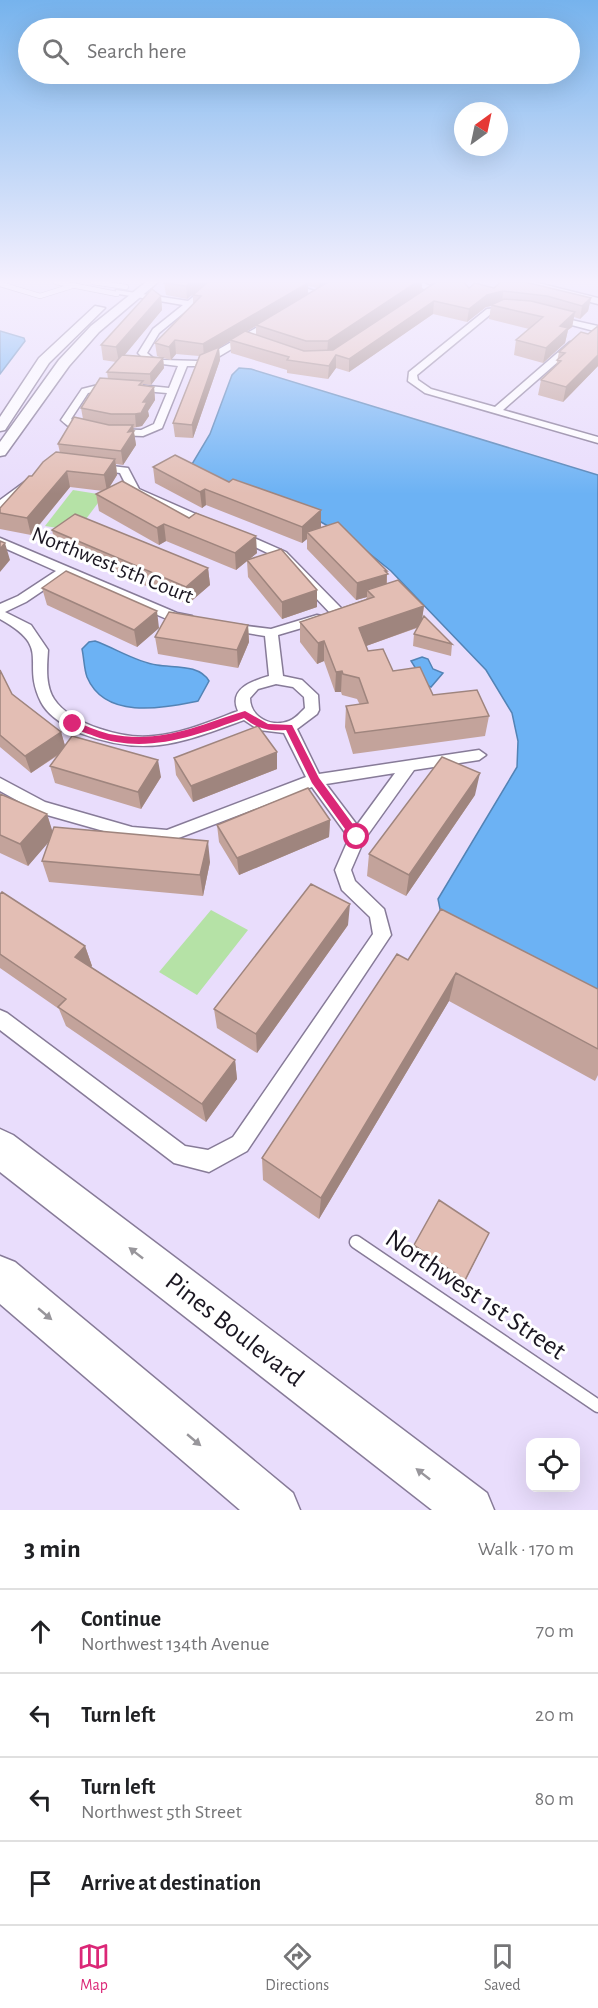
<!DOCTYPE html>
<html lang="en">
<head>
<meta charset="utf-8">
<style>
	body { margin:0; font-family:"Alegreya Sans",sans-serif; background:#f2f2f2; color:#202124 }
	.controls { position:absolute; right:18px; bottom:18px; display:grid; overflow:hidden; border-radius:12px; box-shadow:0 6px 24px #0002 }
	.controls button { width:54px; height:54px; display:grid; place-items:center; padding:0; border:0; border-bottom:2px solid #e0e0e0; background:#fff; color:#202124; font:30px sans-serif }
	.compass { position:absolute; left:454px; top:102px; width:54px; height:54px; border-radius:50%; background:#fff; box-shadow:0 6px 24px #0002; rotate:33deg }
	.stop { position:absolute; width:18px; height:18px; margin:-14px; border:4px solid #db2777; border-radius:50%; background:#fff }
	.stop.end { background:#db2777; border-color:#fff; box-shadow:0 2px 6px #0008 }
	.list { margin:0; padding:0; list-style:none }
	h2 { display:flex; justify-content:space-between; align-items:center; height:78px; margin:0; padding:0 24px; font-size:26px }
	h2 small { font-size:20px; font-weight:400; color:#757577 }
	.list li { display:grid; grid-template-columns:39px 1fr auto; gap:18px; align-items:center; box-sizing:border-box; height:84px; padding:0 24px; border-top:2px solid #e0e0e0 }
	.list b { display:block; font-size:22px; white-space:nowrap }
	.list p { margin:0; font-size:20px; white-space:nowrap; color:#757577 }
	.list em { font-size:20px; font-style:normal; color:#757577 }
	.icon { flex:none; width:33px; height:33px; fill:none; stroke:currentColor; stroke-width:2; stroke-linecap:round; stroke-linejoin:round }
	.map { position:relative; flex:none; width:598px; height:1510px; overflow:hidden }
	.search { position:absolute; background:#fff; box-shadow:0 6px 24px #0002; left:18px; right:18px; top:18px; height:66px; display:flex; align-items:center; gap:15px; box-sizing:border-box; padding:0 21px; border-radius:33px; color:#757577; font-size:22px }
	.sheet { height:414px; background:#fff }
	nav { display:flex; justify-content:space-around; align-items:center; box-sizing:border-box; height:84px; border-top:2px solid #e0e0e0; background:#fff; font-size:16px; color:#757577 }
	nav a { display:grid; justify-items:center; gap:3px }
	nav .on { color:#db2777 }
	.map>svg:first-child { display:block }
</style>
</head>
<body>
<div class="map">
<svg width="598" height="1510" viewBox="0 0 598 1510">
	<rect width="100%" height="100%" fill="#e9ddfc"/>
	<path fill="#b5e2a6" d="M73,490L104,495L77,531L45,526Z
		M211,910L248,930L197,995L159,972Z"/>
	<path fill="#6cb2f4" stroke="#5383b5" stroke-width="1.5" d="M0,331L24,338L25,341L0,374Z
		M239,368L251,369L598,475V996L441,914L438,899L517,767L518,741L512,713L486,670L391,571L354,541L321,522L199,470L192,464L210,434L232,375Z
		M95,641C115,648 136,662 157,665C174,668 199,664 209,681L198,701C162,708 105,720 87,677C84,669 84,658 82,649L89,642Z
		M422,657L428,659L433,669L443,673L431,687L426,685L411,661Z"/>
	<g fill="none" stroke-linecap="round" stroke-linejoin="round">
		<g stroke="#877b98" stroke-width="6">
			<path id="lane-far1" d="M56,282L117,294
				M93,282L126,287
				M0,284L40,296L72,286"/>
		</g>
		<g stroke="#877b98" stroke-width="15">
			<path id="lane" d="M356,1242L598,1406"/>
		</g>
		<g stroke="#877b98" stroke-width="3">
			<path id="street" d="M212,282H221L159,333L147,353L153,358L163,360L198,361L270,320L277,322L203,366H187L162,428L143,436L115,435L110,432L115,429L141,430L154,424L167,393L110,388L88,393L71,419L77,424L92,428V432C80,434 69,428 61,420L82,389L110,382L169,388L178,366L147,362L138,353L153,329L183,305L119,294H116V290L188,301Z
				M272,282H286L324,294L320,296Z
				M409,282H421L433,287L432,295L421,303H415V299L424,294L426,290Z
				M508,307L512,309L511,311L492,313L417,375L418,380L431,389L495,407L570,342H576V346L503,410L598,437V443L425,393L408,381L409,372L487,309Z
				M549,315L598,326V332L549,319Z
				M96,464L128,468L139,489L216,523L214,525H206L130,493L120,473L92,469L91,467Z
				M30,478L34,479V483L0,509V500Z
				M238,531L286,552L342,609L343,612L342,615H332L278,558L234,537V533Z
				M0,538L177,613L192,616L193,619L187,623L169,620L66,575L26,602L5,612L31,625L46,647L48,650C47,666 45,685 54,699C71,725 125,740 154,736C184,733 211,721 238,711C228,689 252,681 269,676L265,636L223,629L221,626L223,623L271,629L317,615L322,616L323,619L322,622L278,635L283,676L302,680L318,695L319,710L317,714L297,729L319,774L479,750L486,755L479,760L414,770L364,840L351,870L355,881L384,909L391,935L247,1151L209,1172L174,1163L0,1030V1010L7,1013L185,1146L208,1150L233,1137L373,934L370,917L342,890L335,870L349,838L312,787L168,842L132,839L40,813L0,791V778L45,802L132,827L167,830L306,777L284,733L259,730L244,720C181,743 147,758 80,733C67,727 48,716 41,702C20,660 54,649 0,619V604L18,596L56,571L0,546ZM276,684L293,687L304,697L305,708C300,713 295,719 289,721C271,728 250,717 250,698L258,689ZM395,773L357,825L326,784Z"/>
		</g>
		<g stroke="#877b98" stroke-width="3">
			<path id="secondary" d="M146,282H158L99,332L69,366L5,455L0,456V442L59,360L91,326Z
				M513,282H534L598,298V304Z
				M95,306L105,308L49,363L5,430L0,431V417L39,358Z"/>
		</g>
		<g stroke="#877b98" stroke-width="3">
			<path id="highway" d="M0,1129L13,1135L487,1493L494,1510H432L0,1172Z
				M0,1256L15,1262L293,1493L300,1510H240L0,1304Z"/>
		</g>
		<use href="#lane-far1" stroke="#fff" stroke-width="4.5"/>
		<use href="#lane" stroke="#fff" stroke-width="12"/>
		<use href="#street" fill="#fff" fill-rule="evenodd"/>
		<use href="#secondary" fill="#fff" fill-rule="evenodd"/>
		<use href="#highway" fill="#fff" fill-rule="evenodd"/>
	</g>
	<path fill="#c3a39b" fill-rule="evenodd" d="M165,282H422V291L333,350L432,285L430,283L427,282H464L469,288H494L591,298L588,311L580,319L574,317L572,327L568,330L565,343L543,363L514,355L516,340L529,329L489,319L491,306L486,307L467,322L433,314L349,372L336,368L328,379L287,373V370L231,353L230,341L219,348L220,360L193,438L175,437L173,423L199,356L176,354L171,360L163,358L164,368L151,385L143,384V386L154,387L155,400L148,411L149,416L142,426L133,428L136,445L123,465L116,464L117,475L109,488L189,518L257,553L250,559L317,607L282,619L248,577L247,561L236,570L166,541L159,545L99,511L96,494L103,491L70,487L31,535L0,529V508L32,476L60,453L58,444L83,419L81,408L108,379L107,372L116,362L103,360L101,345L161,296L162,310L124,355L162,358L157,356L155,343L193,304V295L202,287L187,299L166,295L164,283ZM308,286L318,288L308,294ZM256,326V335L246,332Z
		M598,326V366L563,402L538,395L541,380L556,366L559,352L588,334Z
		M153,467L229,482L321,510V527L319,528L387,573V584L424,606L422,618L452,644L451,656L413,646L414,634L417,628L366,646L368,651L393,671L433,695L489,716L485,736L353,754L345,727L346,706L360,705L357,699L342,695L341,692H335L324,661L317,664L300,642V622L366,599L367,597L356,600L307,549V539L302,543L206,505L202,508L155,483Z
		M52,530L208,568L210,585L188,604L56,547Z
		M42,588L159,628L137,647L47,605Z
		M248,625L249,642L238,668L158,654L155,637Z
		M0,670L12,694L61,732L65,746L161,777L141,809L55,783L50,766L60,754L31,773L0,747Z
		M277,752V769L193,802L176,775L174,758Z
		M0,794L47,814L52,832L210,862L203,896L49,882L42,861L49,841L28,866L0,853Z
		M475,795L406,896L367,876L369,854Z
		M330,820L329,837L239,875L219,842L217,825Z
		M0,894L85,946L92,966L91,967L235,1060L237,1079L206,1122L66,1026L59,1009L0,968Z
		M348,925L257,1053L217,1028L214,1009Z
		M408,960L598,989V1075L595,1081L449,1001L319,1219L263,1180L262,1158Z
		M489,1233L464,1284L413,1249L414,1245Z"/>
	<path fill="#9f857e" d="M191,282H208L187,299L186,286Z
		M319,282H329L319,289Z
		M417,282H422V291L327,354L328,341Z
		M308,283V296L232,340H230V341L219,348L220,360L193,438L192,425L204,357L203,344Z
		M503,291L502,304L491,305V306L486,307L467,322L469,309L487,295Z
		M161,296L162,310L119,362L116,347Z
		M591,298L588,311L580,319L582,306Z
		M434,301L433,314L349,372V359Z
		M575,312L572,327L568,330L565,343L543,363L546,348L560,326Z
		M175,340L176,354L171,360L169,347Z
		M336,355V368L328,379L329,366Z
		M598,355V366L563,402L566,387Z
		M163,358L164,368L151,385L150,374Z
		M154,387L155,400L148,411L149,416L142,426L136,427L135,414Z
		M133,425L136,445L123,465L121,451L128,432Z
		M115,459L117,475L107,491L104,475Z
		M67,471L70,487L31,535L27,518Z
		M205,489L206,505L202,508L200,492Z
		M321,510V527L311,536L307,532V539L302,543V527Z
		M164,524L166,541L159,545L157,528Z
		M256,536L257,553L236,570L235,553Z
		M5,543L10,560L0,572V549Z
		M208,568L210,585L188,604L186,587Z
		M387,571L386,591L367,590V597L356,600L357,583Z
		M317,590V607L282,619V602Z
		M424,606L421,626L358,649L359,628Z
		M157,611L159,628L137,647L134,630Z
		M248,625L249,642L238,668L237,650Z
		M324,641V661L317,664L318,643Z
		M342,671L341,692H335L336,672Z
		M61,732L66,749L31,773L25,756Z
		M277,752V769L193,802L191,786Z
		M158,760L161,777L141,809L138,792Z
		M480,773L475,795L406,896L409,875Z
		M47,814L54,836L28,866L20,844Z
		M330,820L329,837L239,875L237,858Z
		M208,841L210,862L203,896L200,875Z
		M350,904L348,925L257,1053L256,1034Z
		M85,946L92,966L82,977L75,957Z
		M456,973L449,1001L319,1219L321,1198Z
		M235,1060L237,1079L206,1122L202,1104Z"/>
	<path fill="#e3beb4" stroke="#9f857e" stroke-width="1.5" d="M165,282H191L186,286L164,283Z
		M208,282H305L308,283L203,344L175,340L169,347L155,343L201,296L193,295Z
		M328,282H417L328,341H306L256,325Z
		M436,282H464L469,288L475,283L494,288L501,282H525L591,298L582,306L547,296L503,291L487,295L469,309L434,301L349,359L336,355L329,366L287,360L289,357L230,340L245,331L304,351L333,350Z
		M152,289L161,296L116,347L101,345Z
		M504,299L531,301L575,312L560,326L568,328L546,348L516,340L543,317L491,305Z
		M598,326V355L566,387L541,380L561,361L557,360L565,353L559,352L581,332L588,334Z
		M219,347L192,425L173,423L200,355Z
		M122,355L163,358L150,374L107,372Z
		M100,378L143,381L139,385L154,387L143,402H147L141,413L135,414H111L81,408Z
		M74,417L109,425H133L128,432L134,431L121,451L58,444Z
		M56,452L115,459L104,475L67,471L27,518L0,513V508L29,476H32L43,462Z
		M175,455L229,482L233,479L321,510L302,527L205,489L200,492L153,467Z
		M122,481L189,518L196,513L256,536L235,553L164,524L157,528L96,494Z
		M75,514L208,568L186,587L52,530Z
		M338,522L387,571H385L388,574L357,583L307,532Z
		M0,541L5,543L0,549Z
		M281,549L317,590L282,602L247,560Z
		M66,571L157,611L134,630L42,588Z
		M398,580L424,606L359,628L368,651L383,649L393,671L420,667L433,695L477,690L489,716L355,733L346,706L368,703L359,678L343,674L342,671L336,672L324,641L318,643L300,622L374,597L367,590Z
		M169,612L248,625L237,650L155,637Z
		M424,616L452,644L414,634Z
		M0,670L12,694L61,732L25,756L0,735Z
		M258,726L277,752L191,786L174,758Z
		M72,736L158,760L138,792L50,766Z
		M442,757L480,773L409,875L369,854Z
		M308,788L330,820L237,858L217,825Z
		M0,794L47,814L20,844L0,835Z
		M54,827L208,841L200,875L42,861Z
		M311,884L350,904L256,1034L214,1009Z
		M2,892L85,946L75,957L235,1060L202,1104L58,1007L66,999L0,954V894Z
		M441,909L598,989V1049L456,973L321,1198L262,1158L397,954L408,960Z
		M439,1200L489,1233L465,1280L414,1245Z"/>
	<defs><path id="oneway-solid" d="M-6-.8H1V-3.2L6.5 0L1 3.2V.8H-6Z" transform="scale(1.5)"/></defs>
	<g fill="#98969b">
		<use href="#oneway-solid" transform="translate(136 1253) rotate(-142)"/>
		<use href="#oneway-solid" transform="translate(45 1314) rotate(40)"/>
		<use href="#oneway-solid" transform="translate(194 1440) rotate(40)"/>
		<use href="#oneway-solid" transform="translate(423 1474) rotate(-142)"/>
	</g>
	<linearGradient id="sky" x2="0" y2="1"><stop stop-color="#76b3ed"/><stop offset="0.57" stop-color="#f5f0fe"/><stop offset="1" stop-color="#f5f0fe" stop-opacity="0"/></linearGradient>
	<rect width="598" height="494" fill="url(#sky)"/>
	<path fill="#db2777" d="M245,711L268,724L292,725L319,778L360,834V840H353L312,783L286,730C268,731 258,729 244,718C195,736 145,755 94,736C86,733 75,730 69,724L73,721C85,725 97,731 109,734C162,744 196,726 245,711Z"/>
	<g text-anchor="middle" stroke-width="6" stroke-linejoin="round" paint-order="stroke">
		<g font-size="22" fill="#1a1621" stroke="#fff">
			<text transform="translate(113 564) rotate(22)" y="8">Northwest 5th Court</text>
		</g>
		<g font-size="27" fill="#1a1621" stroke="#fff">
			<text transform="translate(476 1294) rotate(34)" y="9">Northwest 1st Street</text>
			<text transform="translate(235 1329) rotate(38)" y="9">Pines Boulevard</text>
		</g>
	</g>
</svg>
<div class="controls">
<button><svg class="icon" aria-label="locate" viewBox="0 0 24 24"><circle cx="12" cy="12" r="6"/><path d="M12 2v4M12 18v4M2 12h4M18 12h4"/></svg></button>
</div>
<svg class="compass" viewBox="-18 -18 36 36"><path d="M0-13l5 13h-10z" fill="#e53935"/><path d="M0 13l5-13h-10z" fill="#757577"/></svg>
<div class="stop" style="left:357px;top:837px"></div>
<div class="stop end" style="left:73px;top:724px"></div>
<div class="search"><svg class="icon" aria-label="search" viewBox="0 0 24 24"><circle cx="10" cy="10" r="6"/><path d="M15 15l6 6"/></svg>Search here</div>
</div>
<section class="sheet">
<h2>3 min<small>Walk · 170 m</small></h2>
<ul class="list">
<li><svg class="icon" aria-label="ahead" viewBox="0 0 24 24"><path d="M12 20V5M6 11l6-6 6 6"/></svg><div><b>Continue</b><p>Northwest 134th Avenue</p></div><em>70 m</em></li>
<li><svg class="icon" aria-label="left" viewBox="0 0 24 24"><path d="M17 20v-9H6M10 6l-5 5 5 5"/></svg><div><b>Turn left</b></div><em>20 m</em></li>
<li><svg class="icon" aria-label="left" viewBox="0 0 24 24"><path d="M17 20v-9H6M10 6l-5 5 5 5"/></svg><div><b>Turn left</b><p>Northwest 5th Street</p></div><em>80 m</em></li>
<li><svg class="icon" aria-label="arrive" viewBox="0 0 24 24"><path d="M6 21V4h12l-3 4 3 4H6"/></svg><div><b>Arrive at destination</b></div></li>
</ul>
</section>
<nav>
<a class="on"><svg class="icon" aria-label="map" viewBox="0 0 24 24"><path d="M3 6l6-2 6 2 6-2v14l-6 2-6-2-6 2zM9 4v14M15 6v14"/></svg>Map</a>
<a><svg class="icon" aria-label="directions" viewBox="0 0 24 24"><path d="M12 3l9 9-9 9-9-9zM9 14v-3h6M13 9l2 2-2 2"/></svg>Directions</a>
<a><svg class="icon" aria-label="saved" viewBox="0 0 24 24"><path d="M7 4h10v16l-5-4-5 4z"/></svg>Saved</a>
</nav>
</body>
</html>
